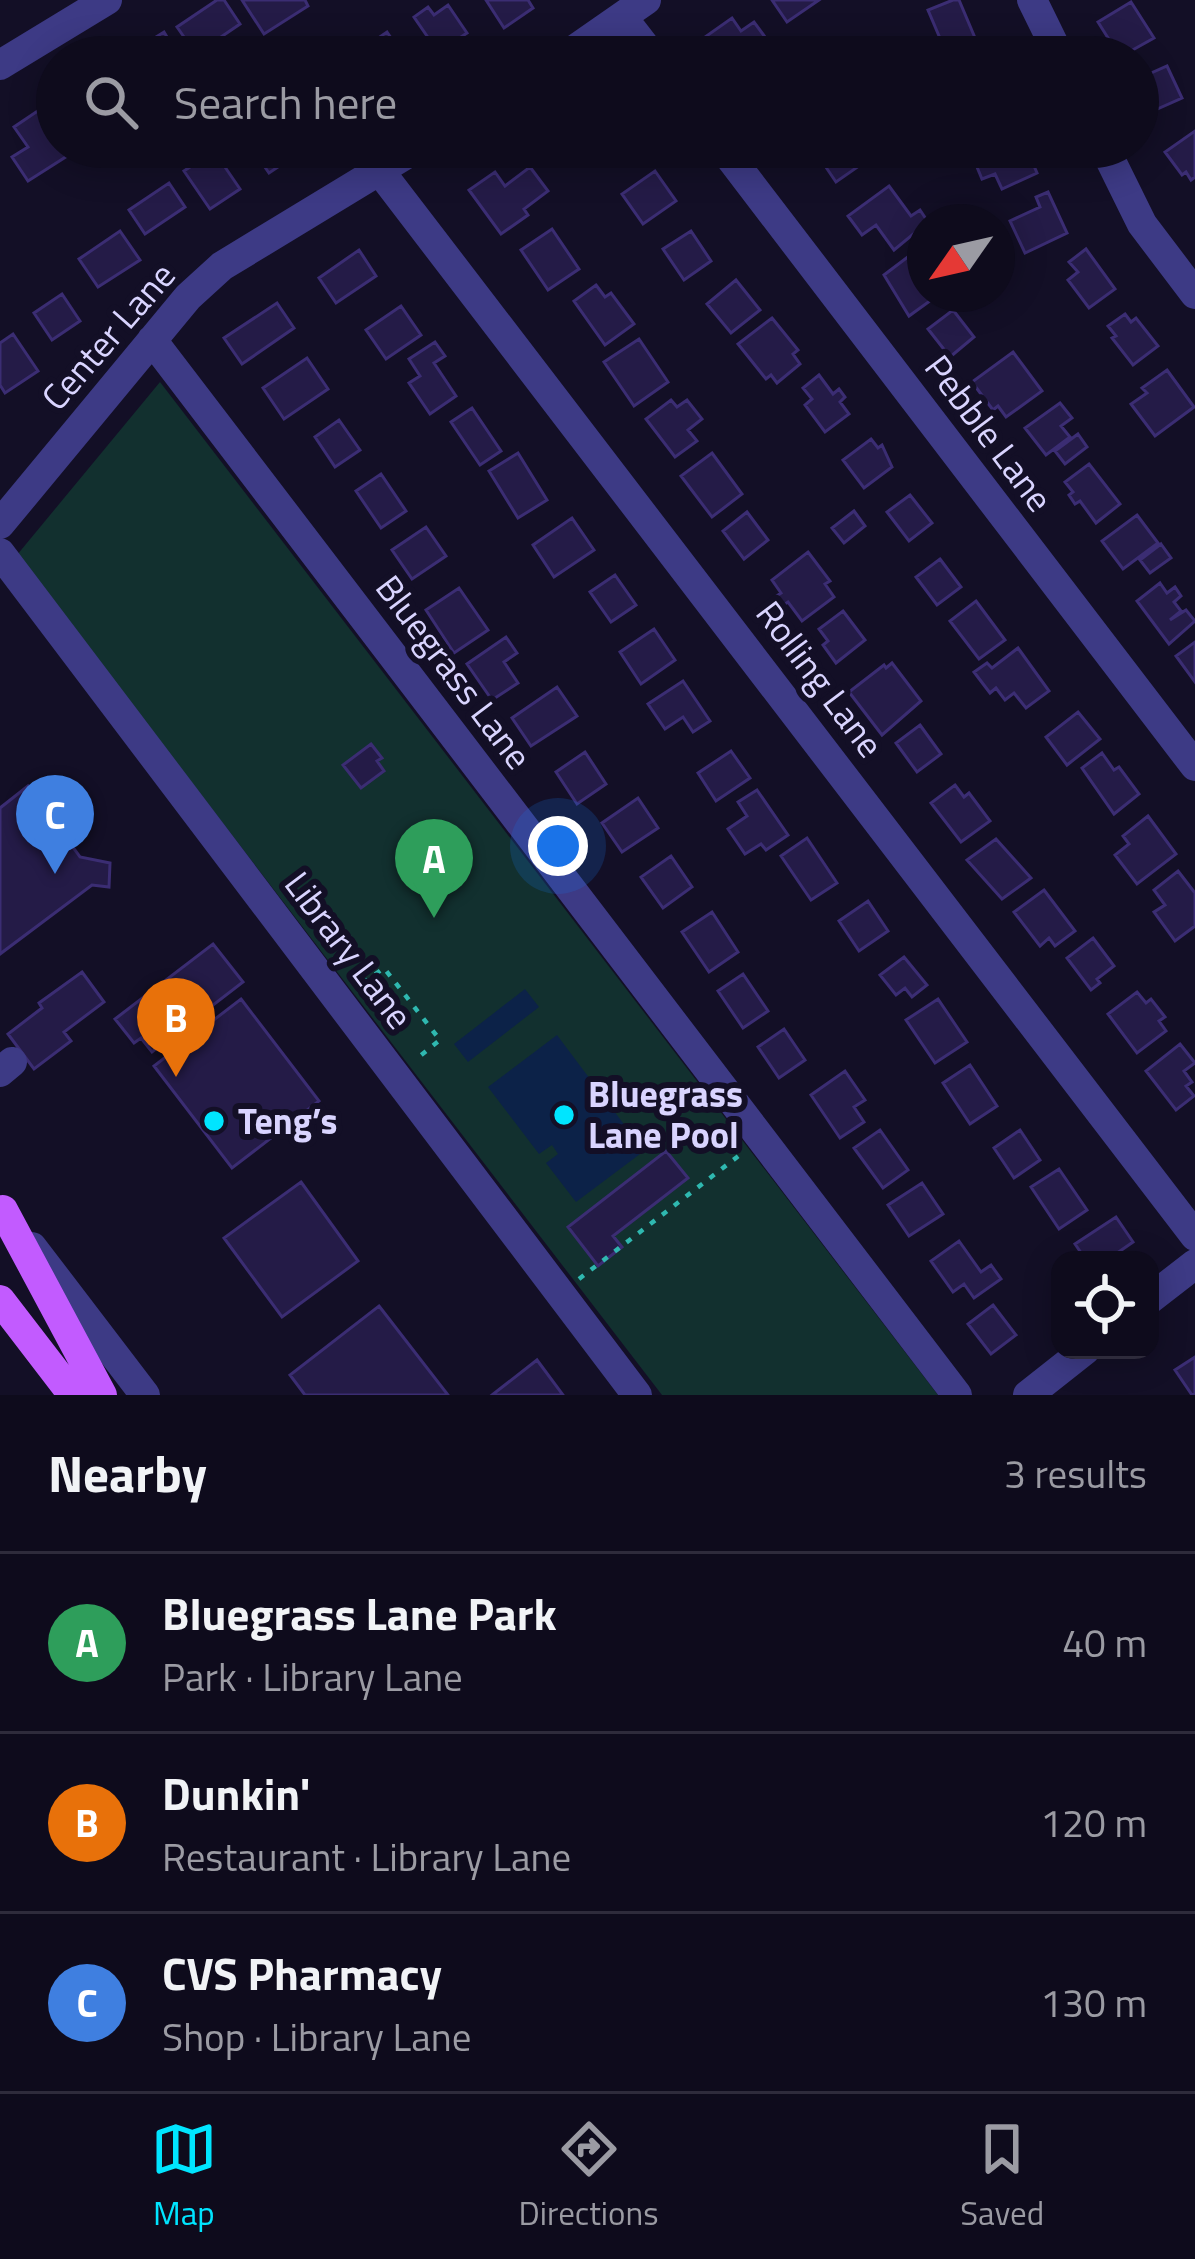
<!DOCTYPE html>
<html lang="en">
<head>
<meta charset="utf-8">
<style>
	body { margin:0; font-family:"Titillium Web",sans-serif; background:#171425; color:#f1f3f6 }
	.controls { position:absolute; right:36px; bottom:36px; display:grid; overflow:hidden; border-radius:24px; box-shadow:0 6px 30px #0003 }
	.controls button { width:108px; height:108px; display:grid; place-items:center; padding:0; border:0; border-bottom:3px solid #2e2b3b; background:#0e0b1c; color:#f1f3f6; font:60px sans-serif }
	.compass { position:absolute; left:907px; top:204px; width:108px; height:108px; border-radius:50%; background:#0e0b1c; box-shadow:0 6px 30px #0003; rotate:236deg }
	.you { position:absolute; left:558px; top:846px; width:42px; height:42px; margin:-30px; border:9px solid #fff; border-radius:50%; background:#1a73e8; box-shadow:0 0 0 18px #1a73e833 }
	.badge { display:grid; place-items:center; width:78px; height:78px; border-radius:50%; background:#00e5ff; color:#fff; font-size:39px; font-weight:700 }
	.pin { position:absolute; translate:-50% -99px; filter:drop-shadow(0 3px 6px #0008) }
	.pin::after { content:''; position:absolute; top:63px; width:42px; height:36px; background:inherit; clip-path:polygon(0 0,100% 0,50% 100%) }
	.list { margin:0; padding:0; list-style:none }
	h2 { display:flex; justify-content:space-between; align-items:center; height:156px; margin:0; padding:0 48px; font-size:51px }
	h2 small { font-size:39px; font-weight:400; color:#9b9ba3 }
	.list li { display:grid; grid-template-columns:78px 1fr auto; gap:36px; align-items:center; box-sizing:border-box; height:180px; padding:0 48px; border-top:3px solid #2e2b3b }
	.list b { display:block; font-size:45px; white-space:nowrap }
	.list p { margin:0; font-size:39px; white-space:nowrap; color:#9b9ba3 }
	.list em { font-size:39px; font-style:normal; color:#9b9ba3 }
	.icon { flex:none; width:66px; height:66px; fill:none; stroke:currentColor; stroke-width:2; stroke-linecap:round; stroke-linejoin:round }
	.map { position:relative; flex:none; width:1195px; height:1395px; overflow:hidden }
	.search { position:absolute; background:#0e0b1c; box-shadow:0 6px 30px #0003; left:36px; right:36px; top:36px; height:132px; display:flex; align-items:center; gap:30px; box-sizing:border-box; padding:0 42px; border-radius:66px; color:#9b9ba3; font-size:45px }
	.sheet { height:696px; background:#0e0b1c }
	nav { display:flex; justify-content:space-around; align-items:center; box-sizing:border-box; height:168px; border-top:3px solid #2e2b3b; background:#0e0b1c; font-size:33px; color:#9b9ba3 }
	nav a { display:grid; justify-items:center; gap:6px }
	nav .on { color:#00e5ff }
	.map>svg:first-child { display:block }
</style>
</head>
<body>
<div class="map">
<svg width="1195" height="1395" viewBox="0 0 1195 1395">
	<rect width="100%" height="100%" fill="#130f26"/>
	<path fill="#12302f" d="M160,382L938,1395H662L17,555Z"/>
	<path fill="#0c2248" d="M525,989L539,1007L468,1062L454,1044Z
		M557,1035L644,1151L576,1202L546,1163L558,1154L552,1145L539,1154L488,1087Z"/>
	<path fill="#241b47" stroke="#3b2d73" stroke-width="3" d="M217,0H224L240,24L196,54L177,27Z
		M242,0H305L308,6L264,34Z
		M486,0H528L533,8L504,28Z
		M772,0H819L787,22Z
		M953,0H959L978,45L948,57L928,10Z
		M1131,2L1154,38L1120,57L1098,22Z
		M448,5L467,33L438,52L414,17L428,7L434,15Z
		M732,18L741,31L754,22L765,37L752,46L760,57H719L705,37Z
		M164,32L179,57H128L127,55Z
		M387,32L404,57H359L356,53Z
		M1167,66L1182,98L1155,110L1140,78Z
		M45,106L57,124V147H72L75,151L28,181L12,157L28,147L14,127Z
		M1195,131V177L1191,180L1186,172L1182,175L1165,152Z
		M251,147H308L269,173Z
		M827,147H860L869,159L836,182L817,154Z
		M991,147H1026L1037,173L1002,189L995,174L982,179L972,155Z
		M214,151L240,189L210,209L184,171Z
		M530,167L548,191L524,209L528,215L501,234L469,190L495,172L505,186Z
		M655,171L676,201L643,224L622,194Z
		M169,183L185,207L145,234L129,210Z
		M889,186L911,216L920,210L928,222L894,250L876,225L862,235L848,216Z
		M1048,192L1067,233L1025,253L1010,221L1040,207L1036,197Z
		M552,229L579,269L548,290L521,250Z
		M120,231L140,260L98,287L79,259Z
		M691,231L711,261L684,280L663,249Z
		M1086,249L1115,289L1089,308L1068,280L1078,272L1069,262Z
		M359,250L376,276L336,303L319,278Z
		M913,253L925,270V294H934V298L909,316L884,275Z
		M736,280L760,310L731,333L707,304Z
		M596,285L605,297L611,293L634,324L605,345L574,301Z
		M62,294L80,321L52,340L34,313Z
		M277,303L294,328L242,364L224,338Z
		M401,306L421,335L386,359L366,330Z
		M953,310L974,337L950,357L928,329Z
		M1125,314L1131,322L1136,318L1158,346L1133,365L1112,338L1116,336L1108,326Z
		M772,318L798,350L793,354L800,364L777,383L771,375L766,379L738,344Z
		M13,334L38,371L5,393L0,385V343Z
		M639,339L668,382L634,406L604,362Z
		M435,342L445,356L434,363L456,396L430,414L409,383L420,376L409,359Z
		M1013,352L1042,391L1006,417L998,406L993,410L972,382Z
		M307,358L328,389L284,419L263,388Z
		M1167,370L1194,407L1155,436L1131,404L1147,393L1142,388Z
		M819,375L833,394L839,389L845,397L840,402L849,414L825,432L805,405L812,399L803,388Z
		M671,400L677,407L687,400L702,419L688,430L697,441L675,457L646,419Z
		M1060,403L1072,418L1061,426L1070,437L1046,455L1025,428Z
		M472,408L501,451L480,465L451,422Z
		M339,420L360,450L335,467L315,437Z
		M1078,434L1087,447L1065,464L1055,451Z
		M871,439L878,448L882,445L892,467L864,488L843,460Z
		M518,453L547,500L518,518L489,471Z
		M712,453L742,494L712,517L681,476Z
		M1089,464L1120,504L1096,523L1080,501L1075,504L1069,495L1073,492L1065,482Z
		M381,474L406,511L381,528L356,491Z
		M910,495L932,523L909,541L887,512Z
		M854,511L865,526L844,543L832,528Z
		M747,512L768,540L744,559L723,531Z
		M1137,515L1158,543L1123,569L1102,541Z
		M572,518L594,550L554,577L533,545Z
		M426,527L446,556L412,579L392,550Z
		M1161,544L1171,558L1150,573L1140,560Z
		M808,552L830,581L825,584L834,597L802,621L788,602L782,606L775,597L781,593L772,580Z
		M940,559L961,587L937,605L916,577Z
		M615,575L636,605L611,622L590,592Z
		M1160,583L1167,593L1175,587L1181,596L1174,602L1181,611L1170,620L1186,610L1195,621L1169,644L1137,601Z
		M459,588L488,630L454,653L426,610Z
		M976,601L1005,640L979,659L950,621Z
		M843,611L865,640L836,663L823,645L828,641L819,629Z
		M654,629L675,660L641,684L620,652Z
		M506,637L517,653L504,662L518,683L492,700L467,664Z
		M1195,642V682L1176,656Z
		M1018,648L1049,691L1026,708L1014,693L1005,700L996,688L990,693L974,672L987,663L992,668Z
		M892,663L921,701L882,735L849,692L884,665L886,668Z
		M683,681L710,721L693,732L683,717L665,729L648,704Z
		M557,687L577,716L531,746L512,718Z
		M1078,712L1100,739L1067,765L1046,737Z
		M920,725L941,754L917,772L896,743Z
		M371,744L382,758L377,761L384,771L361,788L343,765Z
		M731,751L750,778L716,801L698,773Z
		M585,752L606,784L577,804L556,772Z
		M1102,753L1114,770L1119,767L1139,794L1114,814L1082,768Z
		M955,785L964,797L969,793L990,821L961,842L931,803Z
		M28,786L80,857L110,863L109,887L92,885L0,954V808Z
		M757,790L788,835L766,850L761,844L745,854L728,829L747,816L738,802Z
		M638,798L658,828L622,852L602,823Z
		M1148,816L1176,854L1137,884L1115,855L1129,844L1123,836Z
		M807,838L837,883L811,900L781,856Z
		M996,839L1031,878L1002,899L967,860Z
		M671,856L692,887L663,908L641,877Z
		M1178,871L1195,893V926L1175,941L1154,912L1165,905L1154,890Z
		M1044,890L1075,931L1055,946L1049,938L1040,946L1014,912Z
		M868,901L888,931L859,951L839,921Z
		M712,912L738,952L709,972L682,932Z
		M1093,938L1114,966L1097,979L1100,983L1091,990L1067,958Z
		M213,944L243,982L152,1052L141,1038L134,1043L115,1019Z
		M904,957L927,985L912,997L905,988L896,995L880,975Z
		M82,972L104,1002L64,1032L71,1041L34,1069L8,1034L42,1008L39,1003Z
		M743,974L768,1011L743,1028L718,991Z
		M1137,992L1146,1003L1151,999L1165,1017L1159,1021L1166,1031L1137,1053L1108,1014Z
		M241,999L319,1101L232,1168L154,1066Z
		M938,999L967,1042L935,1063L906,1020Z
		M784,1029L805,1060L779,1078L758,1047Z
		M1180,1044L1195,1063L1184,1071L1192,1082L1186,1086L1194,1096L1176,1110L1146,1071Z
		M970,1065L997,1106L970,1124L943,1083Z
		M845,1071L865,1100L854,1107L864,1122L840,1138L811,1095Z
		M880,1130L908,1170L883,1188L854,1148Z
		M1020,1130L1040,1160L1014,1178L994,1148Z
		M666,1151L688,1178L613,1236L622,1247L598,1266L568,1227Z
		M1059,1169L1087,1210L1059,1229L1031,1187Z
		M301,1182L358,1261L282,1317L224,1238Z
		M922,1183L943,1214L909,1236L888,1205Z
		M1116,1217L1133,1242L1107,1260H1086L1075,1244Z
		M959,1241L981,1272L991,1265L1001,1279L974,1298L964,1284L953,1292L931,1261Z
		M993,1305L1016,1335L991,1354L968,1324Z
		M379,1306L448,1395H305L290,1375Z
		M1195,1357V1394L1192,1395L1175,1370Z
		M537,1360L563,1395H492Z"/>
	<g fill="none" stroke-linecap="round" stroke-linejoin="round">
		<path stroke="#2fb8b0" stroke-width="4.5" stroke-dasharray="6 9" stroke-linecap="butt" d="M363,983L384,968L440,1040L415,1060
			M579,1279L741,1154"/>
		<path stroke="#3d3a85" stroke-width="30" d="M1032,0L1060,57
			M622,17L653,57
			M564,57L646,0
			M0,65L107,0
			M722,147L1195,766
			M1104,147L1142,224L1195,294
			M379,170L1195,1236
			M152,340L957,1395
			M0,524L188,297L222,266L418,147
			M0,553L637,1395
			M0,1072L12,1062
			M32,1247L145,1395
			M1150,1299L1195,1264
			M1028,1395L1085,1350"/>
		<path stroke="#c25bff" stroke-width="30" d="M3,1210L102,1395
			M0,1300L73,1395"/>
	</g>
	<g fill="#00e5ff" stroke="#130f26" stroke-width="4.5">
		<circle cx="564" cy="1115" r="12"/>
		<circle cx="214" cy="1121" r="12"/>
	</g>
	<g text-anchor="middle" stroke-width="12" stroke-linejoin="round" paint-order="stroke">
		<g font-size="36" fill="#d9d4ff" stroke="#130f26">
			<text transform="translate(108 336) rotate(-49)" y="13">Center Lane</text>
			<text transform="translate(989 433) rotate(53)" y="13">Pebble Lane</text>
			<text transform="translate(454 672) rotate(53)" y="13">Bluegrass Lane</text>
			<text transform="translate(820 679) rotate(53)" y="13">Rolling Lane</text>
			<text transform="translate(349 950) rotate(53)" y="13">Library Lane</text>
		</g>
		<g font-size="36" font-weight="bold" fill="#d9d4ff" stroke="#130f26" text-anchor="start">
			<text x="588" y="1107">Bluegrass<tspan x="588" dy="41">Lane Pool</tspan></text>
			<text x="238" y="1134">Teng’s</text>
		</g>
	</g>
</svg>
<div class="controls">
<button><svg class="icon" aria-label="locate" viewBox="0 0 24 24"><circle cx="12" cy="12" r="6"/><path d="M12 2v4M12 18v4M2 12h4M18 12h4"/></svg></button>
</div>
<svg class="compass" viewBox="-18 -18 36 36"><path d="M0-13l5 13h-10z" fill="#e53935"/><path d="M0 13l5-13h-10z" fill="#9b9ba3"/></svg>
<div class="you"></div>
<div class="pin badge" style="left:434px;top:918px;background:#2e9e5b">A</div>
<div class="pin badge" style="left:176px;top:1077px;background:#e8710a">B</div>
<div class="pin badge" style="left:55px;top:874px;background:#3f7fe0">C</div>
<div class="search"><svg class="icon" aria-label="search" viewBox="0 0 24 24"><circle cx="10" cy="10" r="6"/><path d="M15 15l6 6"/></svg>Search here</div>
</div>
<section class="sheet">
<h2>Nearby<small>3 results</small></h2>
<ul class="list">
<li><span class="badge" style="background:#2e9e5b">A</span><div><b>Bluegrass Lane Park</b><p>Park · Library Lane</p></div><em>40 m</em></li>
<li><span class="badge" style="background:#e8710a">B</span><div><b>Dunkin'</b><p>Restaurant · Library Lane</p></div><em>120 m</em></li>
<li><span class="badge" style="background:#3f7fe0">C</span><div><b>CVS Pharmacy</b><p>Shop · Library Lane</p></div><em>130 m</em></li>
</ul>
</section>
<nav>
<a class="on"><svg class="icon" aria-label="map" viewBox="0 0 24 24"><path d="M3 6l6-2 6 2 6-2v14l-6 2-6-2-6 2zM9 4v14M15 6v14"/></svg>Map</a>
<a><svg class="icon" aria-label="directions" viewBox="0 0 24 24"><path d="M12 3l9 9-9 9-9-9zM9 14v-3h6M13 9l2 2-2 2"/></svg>Directions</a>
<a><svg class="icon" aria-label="saved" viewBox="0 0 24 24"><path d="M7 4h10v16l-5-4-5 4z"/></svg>Saved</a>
</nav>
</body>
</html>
